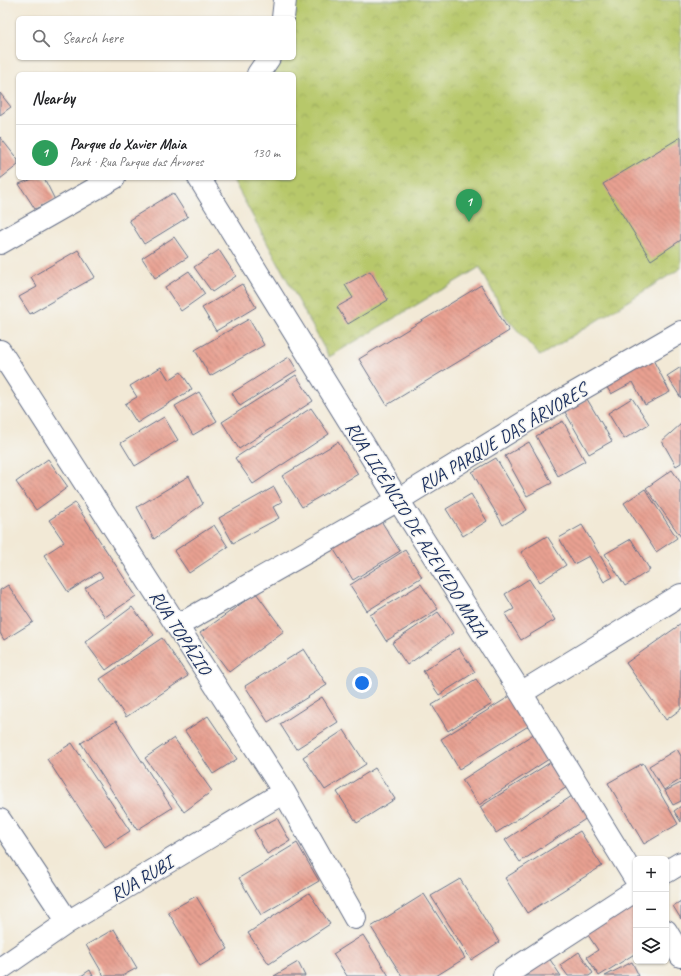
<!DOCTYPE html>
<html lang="en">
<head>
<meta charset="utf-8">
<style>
	body { margin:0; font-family:Caveat,sans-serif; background:#f2f2f2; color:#202124 }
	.controls { position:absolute; right:12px; bottom:12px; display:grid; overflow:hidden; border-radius:6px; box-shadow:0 1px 3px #0004 }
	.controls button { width:36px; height:36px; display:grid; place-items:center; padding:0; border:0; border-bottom:1px solid #e0e0e0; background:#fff; color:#202124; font:20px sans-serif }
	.you { position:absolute; left:362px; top:683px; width:14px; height:14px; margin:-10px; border:3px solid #fff; border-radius:50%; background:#1a73e8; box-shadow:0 0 0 6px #1a73e833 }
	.badge { display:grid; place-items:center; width:26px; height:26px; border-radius:50%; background:#111827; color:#fff; font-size:13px; font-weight:700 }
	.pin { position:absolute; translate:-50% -33px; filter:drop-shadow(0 1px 2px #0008) }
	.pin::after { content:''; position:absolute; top:21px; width:14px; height:12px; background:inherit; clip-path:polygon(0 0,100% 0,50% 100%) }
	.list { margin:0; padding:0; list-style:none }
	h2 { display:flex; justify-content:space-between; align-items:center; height:52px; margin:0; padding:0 16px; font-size:17px }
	h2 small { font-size:13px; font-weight:400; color:#757577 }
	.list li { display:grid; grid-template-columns:26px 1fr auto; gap:12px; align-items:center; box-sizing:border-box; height:56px; padding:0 16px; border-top:1px solid #e0e0e0 }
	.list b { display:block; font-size:15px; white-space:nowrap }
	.list p { margin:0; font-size:13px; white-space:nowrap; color:#757577 }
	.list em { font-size:13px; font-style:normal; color:#757577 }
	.icon { flex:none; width:22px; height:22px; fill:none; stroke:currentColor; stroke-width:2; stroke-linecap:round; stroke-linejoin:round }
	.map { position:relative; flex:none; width:681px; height:976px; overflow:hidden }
	.search { position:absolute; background:#fff; box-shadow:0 1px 3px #0004; left:16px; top:16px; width:280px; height:44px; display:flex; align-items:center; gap:10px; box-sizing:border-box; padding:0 14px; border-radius:6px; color:#757577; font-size:15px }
	.panel { position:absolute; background:#fff; box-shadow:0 1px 3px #0004; left:16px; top:72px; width:280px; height:108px; border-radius:6px }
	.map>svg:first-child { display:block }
</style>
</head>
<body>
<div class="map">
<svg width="681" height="976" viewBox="0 0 681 976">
	<defs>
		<pattern id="park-crowns" width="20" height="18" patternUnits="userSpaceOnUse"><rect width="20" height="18" fill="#b7c86b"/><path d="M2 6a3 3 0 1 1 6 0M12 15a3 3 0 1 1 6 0" fill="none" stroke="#9dac5f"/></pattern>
		<pattern id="building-back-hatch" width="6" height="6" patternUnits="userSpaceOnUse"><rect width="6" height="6" fill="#e8a091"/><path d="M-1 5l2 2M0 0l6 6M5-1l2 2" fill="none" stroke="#bb837a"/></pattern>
	</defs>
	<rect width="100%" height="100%" fill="#f6f6f2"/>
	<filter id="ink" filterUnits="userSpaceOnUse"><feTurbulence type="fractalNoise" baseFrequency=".025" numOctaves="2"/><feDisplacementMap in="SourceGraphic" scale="8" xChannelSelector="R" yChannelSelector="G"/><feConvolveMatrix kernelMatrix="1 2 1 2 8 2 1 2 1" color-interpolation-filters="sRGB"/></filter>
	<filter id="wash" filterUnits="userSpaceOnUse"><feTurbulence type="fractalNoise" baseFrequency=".012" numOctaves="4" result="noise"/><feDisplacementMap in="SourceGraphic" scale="16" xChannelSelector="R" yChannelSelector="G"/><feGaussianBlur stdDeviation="0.9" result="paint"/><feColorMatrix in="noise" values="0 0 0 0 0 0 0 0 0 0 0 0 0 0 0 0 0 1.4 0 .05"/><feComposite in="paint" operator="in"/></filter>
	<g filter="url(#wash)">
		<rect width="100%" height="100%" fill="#f2e9d6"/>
		<path fill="url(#park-crowns)" stroke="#697c64" d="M294,0H681V268L540,356L505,316L480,267L329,357L232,178H294V74H272L284,58H294L295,43Z"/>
		<g id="blocks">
			<path fill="url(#building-back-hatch)" d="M0,93L11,107L0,115Z
				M0,137L18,160V165L0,179Z
				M681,137V240L651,260L603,184Z
				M35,178H44L55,200L35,209L19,184Z
				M173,193L188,217L144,244L129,220Z
				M174,237L188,257L155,278L142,258Z
				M78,250L95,277L30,314L19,297L37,287L31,277Z
				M219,250L236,276L212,292L194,267Z
				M189,271L205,294L181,311L165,287Z
				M370,271L388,300L348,324L337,307L353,298L345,285Z
				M242,284L256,307L216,331L202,308Z
				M481,285L509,331L387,405L359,359Z
				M249,319L264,345L210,376L195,350Z
				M650,354L670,392L645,405L633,382L611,394L602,379Z
				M289,357L297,370L240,406L232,393Z
				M161,367L169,380L181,372L192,389L137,423L125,404L137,397L130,386Z
				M681,367V398L667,376Z
				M296,375L313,401L239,449L222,422Z
				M199,392L217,421L193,435L175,406Z
				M632,398L649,424L624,439L608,413Z
				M587,399L612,441L589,454L565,412Z
				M311,408L329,434L253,484L235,458Z
				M164,417L178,440L135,466L121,443Z
				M563,421L585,461L558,476L536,436Z
				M681,424V463L676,466L662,441Z
				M338,442L358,474L302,507L282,476Z
				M529,442L552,483L527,496L505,456Z
				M496,458L527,510L503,525L472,472Z
				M48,459L68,487L36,510L16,482Z
				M672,470L681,483V537L646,488Z
				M189,476L203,504L154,539L137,507Z
				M274,487L282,502L273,507L279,518L233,543L219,518Z
				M645,489L677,538L656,552L624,503Z
				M471,494L487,521L463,536L446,509Z
				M75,503L136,596L105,617L85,588L103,577L99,572L68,592L44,555L64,542L49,520Z
				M378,516L400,551L353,580L331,545Z
				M214,525L228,547L189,573L174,551Z
				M582,525L613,577L604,582L589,556L574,564L559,538Z
				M547,536L566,565L540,582L521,552Z
				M631,539L650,570L625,586L605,554Z
				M405,550L422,577L367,611L350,585Z
				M529,579L555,620L521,640L505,614L514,609L505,594Z
				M421,584L438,609L386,641L370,615Z
				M8,585L33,622L4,640L0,633V590Z
				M256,593L284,631L229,672L200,633Z
				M132,607L154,635L106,670L85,642Z
				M438,612L453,633L407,665L392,643Z
				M681,624V709L666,720L626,663Z
				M162,638L188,676L126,717L100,679Z
				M459,648L475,672L439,695L423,671Z
				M304,649L327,685L268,722L245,686Z
				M476,679L492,704L448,731L432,705Z
				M512,695L530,725L459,769L441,739Z
				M322,697L338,722L296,749L280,724Z
				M208,716L237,759L213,774L185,731Z
				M116,721L172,808L137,830L81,743Z
				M344,730L366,764L325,790L303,757Z
				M535,733L552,757L479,805L462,780Z
				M174,738L212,791L184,812L145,758Z
				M72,743L130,831L105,847L47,759Z
				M677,749L681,756V779L664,790L649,766Z
				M551,762L567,787L496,833L480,807Z
				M643,763L678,824L644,844L608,783Z
				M375,768L395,799L357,823L337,792Z
				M681,783V801L673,805L665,791Z
				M575,794L590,816L520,862L505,840Z
				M681,806V822L674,811Z
				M277,818L290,841L267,854L254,830Z
				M580,831L602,866L527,913L505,878Z
				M297,843L319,881L261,915L239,878Z
				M460,879L499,942L471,960L431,896Z
				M309,893L330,924L269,964L248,933Z
				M424,894L465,958L436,976H402L371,927Z
				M196,896L228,949L200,966L168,912Z
				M681,901V919L673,906Z
				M632,903L636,909V953L599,976L587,957L598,950L586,932Z
				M114,929L137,968L122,976H104L86,945Z
				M363,935L389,976H347L333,954Z
				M579,952L593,973L589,976H568L560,965Z
				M547,955L561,976H524Z
				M298,962L305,976H274Z
				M632,962L639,976H605Z
				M90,970L93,976H81Z"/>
		</g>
	</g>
	<g filter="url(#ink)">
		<use href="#blocks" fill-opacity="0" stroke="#667088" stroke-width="1"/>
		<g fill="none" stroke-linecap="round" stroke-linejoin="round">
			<g stroke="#667088" stroke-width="24">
				<path id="minor" d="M283,18L285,0
					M258,74L269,58
					M199,178L398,500L521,693L636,880
					M0,243L114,178
					M0,351L177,626L284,792L355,918
					M177,626L398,500L540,413L681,332
					M521,693L681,595
					M0,820L68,922
					M666,872L681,863
					M666,931L681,956
					M0,969L68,922L284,792
					M504,976L636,890"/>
			</g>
			<use href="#minor" stroke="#fff" stroke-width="22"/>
		</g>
	</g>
	<g text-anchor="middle" stroke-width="3" stroke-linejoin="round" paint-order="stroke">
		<g font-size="19" fill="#1b2f5e" stroke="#f6f6f2">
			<text transform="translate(502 437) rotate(-31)" y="7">RUA PARQUE DAS ÁRVORES</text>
			<text transform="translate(417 529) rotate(58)" y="7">RUA LICÊNCIO DE AZEVEDO MAIA</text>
			<text transform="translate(181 632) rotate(57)" y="7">RUA TOPÁZIO</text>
			<text transform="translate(141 878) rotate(-31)" y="7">RUA RUBI</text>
		</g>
	</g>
</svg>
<div class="controls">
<button>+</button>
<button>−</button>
<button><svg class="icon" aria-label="layers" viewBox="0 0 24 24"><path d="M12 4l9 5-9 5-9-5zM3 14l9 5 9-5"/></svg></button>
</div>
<div class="you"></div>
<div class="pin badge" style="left:469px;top:222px;background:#2e9e5b">1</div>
<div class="search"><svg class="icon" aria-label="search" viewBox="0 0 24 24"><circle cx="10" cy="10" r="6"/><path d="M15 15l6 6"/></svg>Search here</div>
<section class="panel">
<h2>Nearby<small></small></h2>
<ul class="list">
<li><span class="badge" style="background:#2e9e5b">1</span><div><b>Parque do Xavier Maia</b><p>Park · Rua Parque das Árvores</p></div><em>130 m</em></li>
</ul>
</section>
</div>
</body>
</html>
